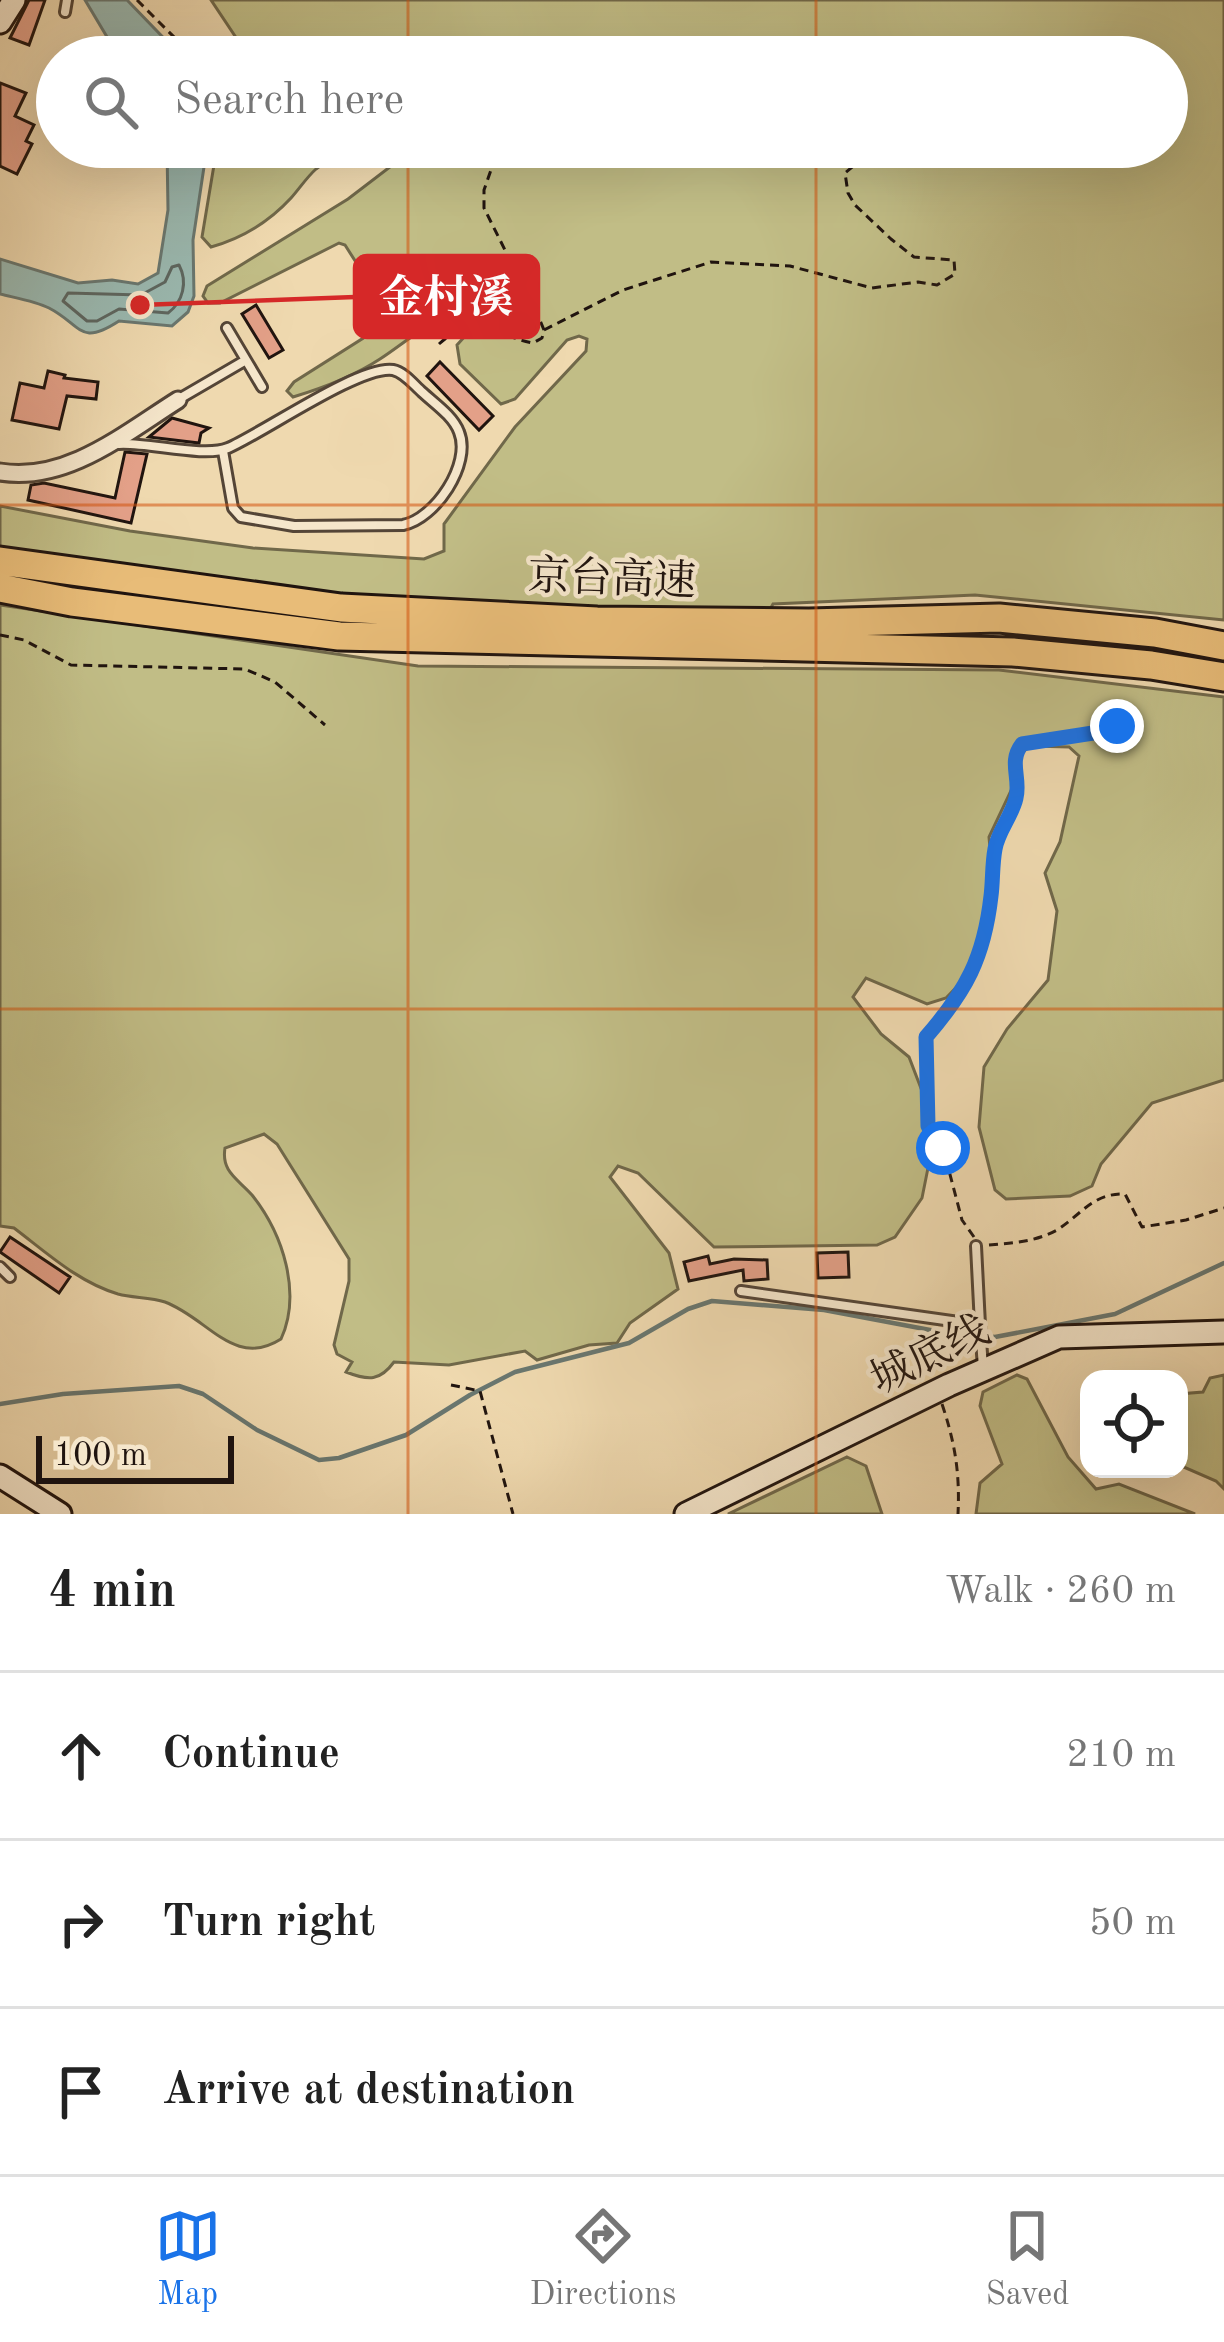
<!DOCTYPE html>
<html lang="en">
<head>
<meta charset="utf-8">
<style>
	body { margin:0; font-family:"Old Standard TT","Noto Serif SC",serif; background:#f2f2f2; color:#222 }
	.controls { position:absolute; right:36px; bottom:36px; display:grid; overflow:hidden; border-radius:24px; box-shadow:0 12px 48px #0002 }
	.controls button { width:108px; height:108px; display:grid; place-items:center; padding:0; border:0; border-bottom:3px solid #e0e0e0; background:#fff; color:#222; font:60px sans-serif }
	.scale { position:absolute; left:36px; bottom:30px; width:198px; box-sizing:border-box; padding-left:12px; border:6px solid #20140f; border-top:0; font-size:33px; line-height:42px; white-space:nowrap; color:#20140f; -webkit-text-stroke:9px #f5e6cb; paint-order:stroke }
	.stop { position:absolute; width:36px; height:36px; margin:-27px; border:9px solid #1a73e8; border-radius:50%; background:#fff }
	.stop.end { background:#1a73e8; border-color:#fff; box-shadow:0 3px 12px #0008 }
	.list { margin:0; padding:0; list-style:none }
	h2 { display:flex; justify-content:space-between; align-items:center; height:156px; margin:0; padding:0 48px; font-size:51px }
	h2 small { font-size:39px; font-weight:400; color:#767676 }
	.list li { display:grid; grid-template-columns:78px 1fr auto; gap:36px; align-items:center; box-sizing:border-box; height:168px; padding:0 48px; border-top:3px solid #e0e0e0 }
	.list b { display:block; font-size:45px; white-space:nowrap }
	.list em { font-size:39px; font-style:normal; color:#767676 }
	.icon { flex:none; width:66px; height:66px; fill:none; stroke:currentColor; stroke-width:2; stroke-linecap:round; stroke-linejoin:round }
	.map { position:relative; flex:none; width:1224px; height:1514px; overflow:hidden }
	.search { position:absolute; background:#fff; box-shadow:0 12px 48px #0002; left:36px; right:36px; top:36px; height:132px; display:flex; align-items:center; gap:30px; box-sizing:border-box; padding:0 42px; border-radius:66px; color:#767676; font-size:45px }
	.sheet { height:660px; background:#fff }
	nav { display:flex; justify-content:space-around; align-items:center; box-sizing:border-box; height:168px; border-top:3px solid #e0e0e0; background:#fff; font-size:33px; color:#767676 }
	nav a { display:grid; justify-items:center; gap:6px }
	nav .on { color:#1a73e8 }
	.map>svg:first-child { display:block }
</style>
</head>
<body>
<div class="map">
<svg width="1224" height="1514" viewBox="0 0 1224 1514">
	<rect width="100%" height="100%" fill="#efd9af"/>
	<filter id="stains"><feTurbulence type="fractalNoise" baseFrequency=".00167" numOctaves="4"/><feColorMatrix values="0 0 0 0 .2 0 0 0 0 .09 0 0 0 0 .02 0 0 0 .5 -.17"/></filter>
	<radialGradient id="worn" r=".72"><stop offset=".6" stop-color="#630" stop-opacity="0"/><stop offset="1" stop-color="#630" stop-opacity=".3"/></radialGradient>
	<path fill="#c1bd86" stroke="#70684a" stroke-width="3" d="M211,0H1224V620L975,595L773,604L766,617L407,600L236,585L0,552V506L130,531L253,548L424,559L444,551V524L515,427L586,351L587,339L579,336L567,340L515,399L501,404L460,364L457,345L466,335L490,330V321C447,301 413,338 380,359C354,376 323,388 293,397L287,391L294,382L376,330L389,314L345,245L339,243L220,303H208L203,296L207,286L348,199L416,147H1167V57H249Z
		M217,147H388C365,156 335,153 316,169C307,177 299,189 291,198C268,223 243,238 211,247L202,237Z
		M0,605L418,666L999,670L1224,697V1080L1152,1103L1101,1164L1092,1186L1070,1196L1006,1199L995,1190L979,1127L984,1067L1007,1029L1048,980L1057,911L1045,873L1060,842L1079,756L1069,747L1030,746L1021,754L1018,776L989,837L995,905L971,972L946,998L927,1004L866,978L853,997L881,1034L909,1057L922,1091L928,1168L922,1198L895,1237L877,1245L714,1247L638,1173L618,1166L610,1177L669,1253L678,1289L630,1323L617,1343L589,1345L537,1360L525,1351L449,1365L394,1362C380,1381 369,1381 346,1372L352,1362L337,1354L334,1345L349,1281V1259L277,1144L264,1134L225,1148C221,1172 238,1179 252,1195C283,1234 302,1293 281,1339C234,1369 208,1318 165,1302C150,1297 133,1298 118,1294C78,1282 47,1253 14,1228L0,1226Z
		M1017,1375L1027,1379L1068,1457L1096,1489L1119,1484L1195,1514H976L980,1483L1002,1464L980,1406L983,1392Z
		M1224,1375V1489L1216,1481L1179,1465V1394L1203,1392L1210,1378Z
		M847,1457L866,1466L882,1514H728Z"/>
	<path fill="#9ab9b1" stroke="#697770" stroke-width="3" d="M85,0H127L182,57H119Z
		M167,147H207L193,240L194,296L188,312L172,326L119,321C79,347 82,325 49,308C35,301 16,298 0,294V259L78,283L112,280L138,284L158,273L168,210Z"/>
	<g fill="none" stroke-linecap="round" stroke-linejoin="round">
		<path stroke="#5d6660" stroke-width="3" d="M179,265C188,282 183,302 168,313L119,309L97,321H87L63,301L68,293L141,295L165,282L172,267Z"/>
		<path stroke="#697770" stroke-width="4.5" d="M0,1404L63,1394L179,1386L203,1394L257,1430L319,1460L339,1458L406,1435L470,1395L515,1372L629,1343L688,1309L712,1301L824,1310L946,1333L995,1337L1115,1314L1224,1263"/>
	</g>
	<path fill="#e3a088" stroke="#20140f" stroke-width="3" d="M29,0H45L29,45L10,38Z
		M0,83L26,93L15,116L34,125L26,141L32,144L17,174L0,166Z
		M256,305L283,350L269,358L242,314Z
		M440,362L493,416L479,430L427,376Z
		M48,371L65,375L64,378L98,382L96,399L67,396L59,429L12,420L20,383L44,388Z
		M172,418L209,428L201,433L199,443L149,437Z
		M125,452L147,454L131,523L28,500L31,485L44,483L115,498Z
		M10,1237L70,1277L59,1293L0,1252Z
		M848,1252L849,1277L818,1278L817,1253Z
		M708,1256L710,1264L734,1259L767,1260L768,1279L744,1281L743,1270L689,1281L684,1262Z"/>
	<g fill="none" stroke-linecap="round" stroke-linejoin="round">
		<g stroke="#544537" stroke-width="14">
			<path id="service" d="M65,12L67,0
				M227,328L262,387
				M179,399L246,360
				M119,444C148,442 204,458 228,448C263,433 360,365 393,370C404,372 414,385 422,392C435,404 453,416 459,432C472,464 435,519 403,525L294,526L241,517L233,508L223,451
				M976,1246L980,1325
				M0,1267L10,1277
				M741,1291L980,1325L983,1368"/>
		</g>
		<g stroke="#544537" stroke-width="21">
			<path id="minor" d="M0,472C66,483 124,434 178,400"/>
		</g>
		<g stroke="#20140f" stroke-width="27">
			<path id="secondary" d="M0,22L14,0
				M0,1476L60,1514
				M686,1514L949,1385L1059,1337L1224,1332"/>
		</g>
		<g stroke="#20140f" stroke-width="33">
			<path id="motorway" d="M0,561L341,608L597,621L809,623L999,618L1155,633L1224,646
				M0,588L72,602L339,636L1013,652L1151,665L1224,677"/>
		</g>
		<path stroke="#20140f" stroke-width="3" stroke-dasharray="9 6" stroke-linecap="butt" d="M137,0L185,48L207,57
			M596,57L702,40
			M544,330L623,290L711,262L790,266L872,288L918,282L937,285L955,274L954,260L914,257L891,239L855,205L848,193L845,173L857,163L875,158
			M439,344C478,309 491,335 533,343L542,338L544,330L539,318L484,208V190L499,147
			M0,635L24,640L71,665L245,669L275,682L325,725
			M974,1237L962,1220L943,1148L929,1125L924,1062L926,1037L960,997L978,963L991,900L995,845L1018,793L1014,764L1022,744L1105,732L1119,720
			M989,1245C1012,1243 1035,1242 1057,1230C1082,1214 1093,1193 1125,1194L1142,1227L1186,1220L1224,1208
			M451,1385L480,1391L513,1514
			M942,1404C955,1443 960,1473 958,1514"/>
		<use href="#service" stroke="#f5e6cb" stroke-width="8"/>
		<use href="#minor" stroke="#f5e6cb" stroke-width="15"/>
		<use href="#secondary" stroke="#f5e6cb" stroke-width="21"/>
		<use href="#motorway" stroke="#e8bc78" stroke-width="27"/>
	</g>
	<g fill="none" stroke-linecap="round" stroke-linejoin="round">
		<path stroke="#1a73e8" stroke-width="15" d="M943,1148L928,1126L926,1037C966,991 984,958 991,896C993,881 992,865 995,849C998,831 1012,816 1016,798C1021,778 1008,762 1022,744L1106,731L1117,726"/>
	</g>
	<path fill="none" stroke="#d4520c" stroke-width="3" stroke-opacity="0.55" d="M408,0V57M816,0V57M408,147V1514M816,147V1514M0,505H1224M0,1009H1224"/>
	<g text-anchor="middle" stroke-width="9" stroke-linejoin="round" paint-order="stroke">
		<g font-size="42" fill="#20140f" stroke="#f5e6cb">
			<text transform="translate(612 577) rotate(2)" y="15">京台高速</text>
			<text transform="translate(929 1353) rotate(-26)" y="15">城底线</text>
		</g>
	</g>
	<path fill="none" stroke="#d62828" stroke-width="4.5" d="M140 305L355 297"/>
	<circle fill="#d62828" stroke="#f5e6cb" stroke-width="4.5" cx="140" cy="305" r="12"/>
	<rect fill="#d62828" stroke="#d62828" stroke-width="4.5" x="355" y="256" width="183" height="81" rx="12"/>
	<g font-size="45" text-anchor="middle" font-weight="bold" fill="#fff">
		<text x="446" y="312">金村溪</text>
	</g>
	<rect width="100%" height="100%" filter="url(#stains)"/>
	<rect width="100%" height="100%" fill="url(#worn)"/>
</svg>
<div class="controls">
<button><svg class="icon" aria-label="locate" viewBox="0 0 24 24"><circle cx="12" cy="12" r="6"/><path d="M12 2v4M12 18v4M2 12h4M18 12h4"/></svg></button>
</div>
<div class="scale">100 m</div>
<div class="stop" style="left:943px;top:1148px"></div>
<div class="stop end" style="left:1117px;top:726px"></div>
<div class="search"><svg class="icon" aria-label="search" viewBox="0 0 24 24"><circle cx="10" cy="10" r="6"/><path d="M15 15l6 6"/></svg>Search here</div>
</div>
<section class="sheet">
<h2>4 min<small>Walk · 260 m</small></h2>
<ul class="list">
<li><svg class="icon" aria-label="ahead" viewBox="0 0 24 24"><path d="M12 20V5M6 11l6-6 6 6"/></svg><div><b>Continue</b></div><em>210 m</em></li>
<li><svg class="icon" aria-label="right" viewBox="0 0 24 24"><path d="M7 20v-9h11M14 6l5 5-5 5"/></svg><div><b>Turn right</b></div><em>50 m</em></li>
<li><svg class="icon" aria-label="arrive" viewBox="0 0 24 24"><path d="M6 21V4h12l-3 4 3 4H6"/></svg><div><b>Arrive at destination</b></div></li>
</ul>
</section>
<nav>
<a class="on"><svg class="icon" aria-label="map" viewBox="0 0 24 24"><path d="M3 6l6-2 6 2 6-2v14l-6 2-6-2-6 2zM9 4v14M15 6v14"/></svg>Map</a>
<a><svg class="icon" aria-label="directions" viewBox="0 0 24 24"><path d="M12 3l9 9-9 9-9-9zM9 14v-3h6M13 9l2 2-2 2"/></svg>Directions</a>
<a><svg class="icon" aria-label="saved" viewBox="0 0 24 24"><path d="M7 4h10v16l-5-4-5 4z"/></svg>Saved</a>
</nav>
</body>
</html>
